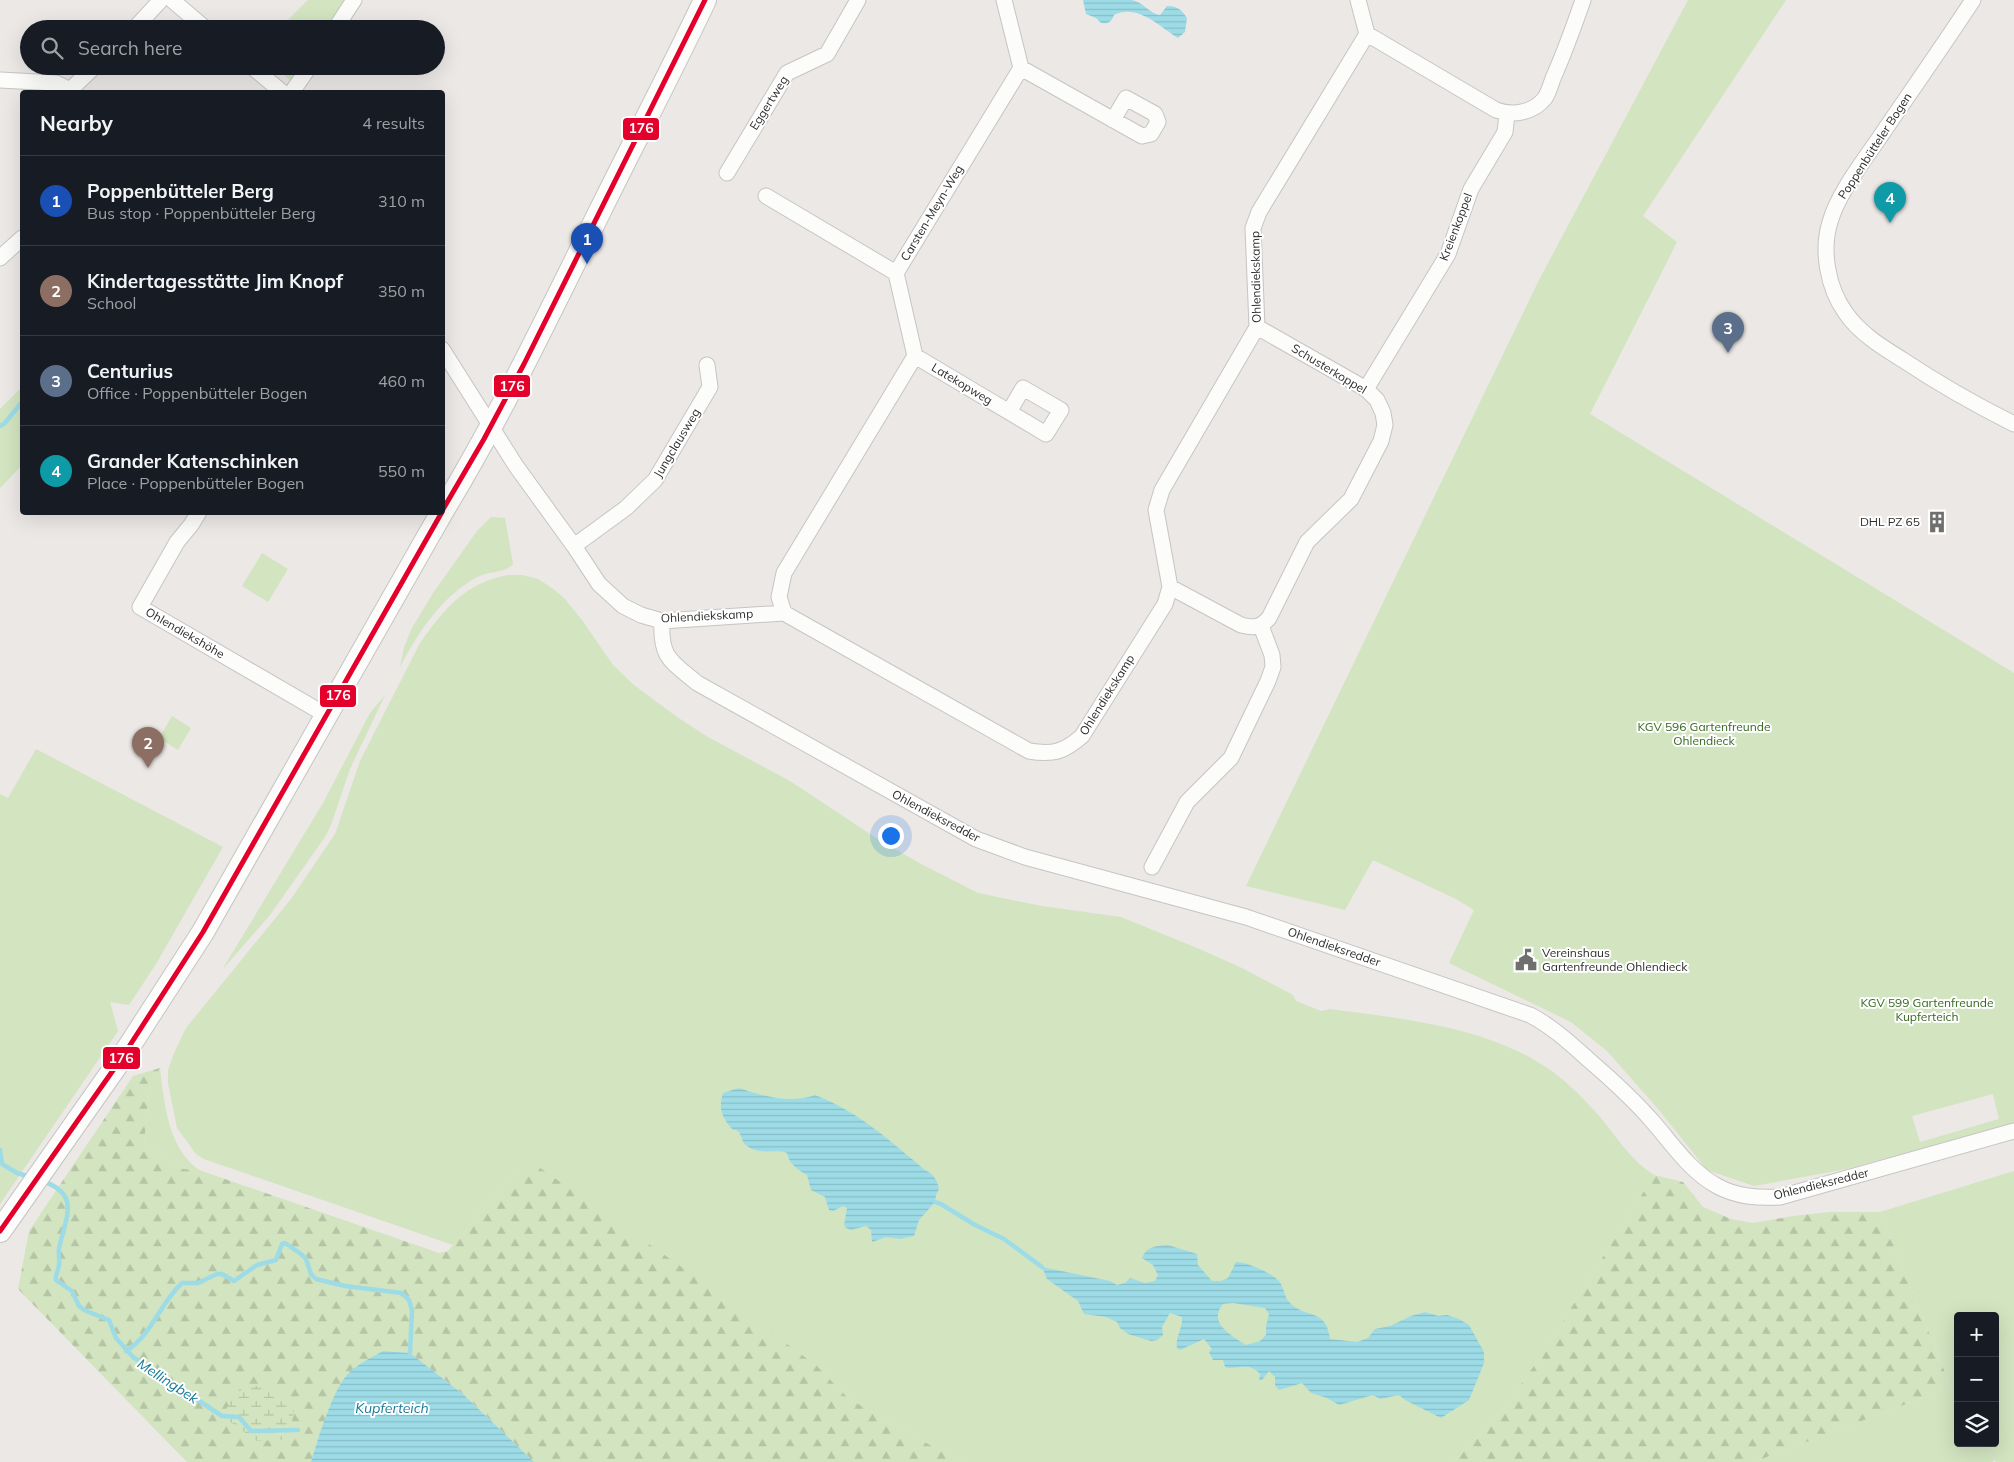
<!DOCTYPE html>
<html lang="en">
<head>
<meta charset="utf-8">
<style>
	body { margin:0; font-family:Mulish,sans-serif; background:#242831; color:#f1f3f6 }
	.controls { position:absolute; right:15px; bottom:15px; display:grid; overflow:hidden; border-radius:5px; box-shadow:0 5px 20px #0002 }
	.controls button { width:45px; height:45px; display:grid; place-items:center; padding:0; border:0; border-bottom:1px solid #363941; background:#171b24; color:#f1f3f6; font:25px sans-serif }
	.you { position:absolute; left:890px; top:835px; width:18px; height:18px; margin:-12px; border:4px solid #fff; border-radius:50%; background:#1a73e8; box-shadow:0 0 0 8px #1a73e833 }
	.badge { display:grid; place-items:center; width:32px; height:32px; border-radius:50%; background:#706f6e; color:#fff; font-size:16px; font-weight:700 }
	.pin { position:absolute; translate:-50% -41px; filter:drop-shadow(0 1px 2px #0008) }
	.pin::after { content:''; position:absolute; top:26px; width:18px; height:15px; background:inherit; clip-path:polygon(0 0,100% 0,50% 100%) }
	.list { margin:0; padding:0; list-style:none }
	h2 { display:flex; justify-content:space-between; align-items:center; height:65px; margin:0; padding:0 20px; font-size:21px }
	h2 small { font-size:16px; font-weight:400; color:#9ea1a6 }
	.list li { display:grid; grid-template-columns:32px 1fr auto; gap:15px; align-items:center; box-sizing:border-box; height:90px; padding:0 20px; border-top:1px solid #363941 }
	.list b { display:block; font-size:19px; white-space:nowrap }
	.list p { margin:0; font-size:16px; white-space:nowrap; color:#9ea1a6 }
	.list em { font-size:16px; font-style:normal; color:#9ea1a6 }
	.icon { flex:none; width:28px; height:28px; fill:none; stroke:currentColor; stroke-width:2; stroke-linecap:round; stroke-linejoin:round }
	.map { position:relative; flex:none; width:2014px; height:1462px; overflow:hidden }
	.search { position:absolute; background:#171b24; box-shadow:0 5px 20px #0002; left:20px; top:20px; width:425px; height:55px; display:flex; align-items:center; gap:12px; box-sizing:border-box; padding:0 18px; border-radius:28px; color:#9ea1a6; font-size:19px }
	.panel { position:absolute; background:#171b24; box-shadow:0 5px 20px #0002; left:20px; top:90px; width:425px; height:425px; border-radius:5px }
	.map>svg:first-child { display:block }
</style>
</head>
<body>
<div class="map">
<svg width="2014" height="1462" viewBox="0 0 2014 1462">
	<defs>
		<pattern id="forest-firs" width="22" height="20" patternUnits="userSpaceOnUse" patternTransform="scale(1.25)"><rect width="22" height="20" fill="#d2e4c0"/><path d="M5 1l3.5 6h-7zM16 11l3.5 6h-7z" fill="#b5c4a5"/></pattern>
		<pattern id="wetland-marsh" width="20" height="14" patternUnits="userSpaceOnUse" patternTransform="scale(1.25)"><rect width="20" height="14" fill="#d2e4c0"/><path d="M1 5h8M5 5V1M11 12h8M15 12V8" fill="none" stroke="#b5c4a5"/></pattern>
		<pattern id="water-rules" width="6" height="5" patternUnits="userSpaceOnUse" patternTransform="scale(1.25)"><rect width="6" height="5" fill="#9ddce7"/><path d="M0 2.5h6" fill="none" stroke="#88bdc6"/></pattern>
	</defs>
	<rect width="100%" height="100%" fill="#ebe8e5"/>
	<path fill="#d2e4c0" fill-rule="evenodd" d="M308,0H349L329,29H279Z
		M1688,0H1786L1643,216L1677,242L1590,414L2014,673V1123L1847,1169L1754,1186L1707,1170L1659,1110L1607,1051L1571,1022L1449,963L1474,910L1456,899L1373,860L1345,910L1246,886L1539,280ZM1993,1094L1999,1119L1920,1142L1912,1116Z
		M274,66H304L293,83Z
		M22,387V465L0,488V409Z
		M491,517L505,518L513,564C505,573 488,571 477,577C441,597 419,631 400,667L404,647L412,628L433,593L477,531Z
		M262,553L288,569L268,602L242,586Z
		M508,575H522L538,579L552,588L564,598L582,620L613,665L634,685L677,717L708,737L790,781L876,838L921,864L978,893L1042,906L1121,917L1197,948L1242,968L1293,995L1296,1001L1321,1011L1330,1009C1411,1020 1508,1028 1571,1087C1583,1098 1595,1111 1605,1123C1620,1142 1633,1162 1654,1175L1543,1353L1504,1408L1454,1462H965L949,1456L848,1398L817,1366L515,1173L453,1245L204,1159L196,1154L177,1128L168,1083V1070L174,1053L186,1028L291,899L335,834L360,761L420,643C444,609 465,583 508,575Z
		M385,695L350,769L331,825L325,837L270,915L222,970L323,803L370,713Z
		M172,716L191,728L178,750L159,738Z
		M36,749L223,847L156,964L129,1005L110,1002L118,1031L0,1204V794L8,798Z
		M160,1068C164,1103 168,1148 199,1170L182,1169L144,1143L150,1083Z
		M2014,1171V1462H1996L1995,1460L1992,1462H1754L1951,1387L1880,1212ZM1958,1316H1995V1443H1958Z"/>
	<path fill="url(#forest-firs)" d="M160,1068L150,1083L144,1143L182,1169L199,1170L439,1253L448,1251L515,1173L539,1167L693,1275L817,1366L848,1398L949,1456L965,1462H534L464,1395L410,1353L383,1351L346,1376L337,1392L317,1441L311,1462H187L18,1289L29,1231L133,1076Z
		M1654,1175L1683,1182L1703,1207L1731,1219L1753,1223L1793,1216L1830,1212H1880L1951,1387L1754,1462H1454L1504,1408L1543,1353Z"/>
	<path fill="url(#wetland-marsh)" d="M263,1384L284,1394L294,1409L291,1428L281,1440L257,1441L222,1416L236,1392Z"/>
	<path fill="url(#water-rules)" fill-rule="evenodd" d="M1083,0C1099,0 1117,0 1132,0C1143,2 1150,14 1160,15L1167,6C1177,6 1181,9 1187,18L1185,32L1178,38C1159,26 1137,3 1114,15C1111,22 1109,24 1101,23L1096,18L1086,14Z
		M739,1088C762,1096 791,1104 815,1095C858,1111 890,1141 925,1170C933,1174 937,1179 939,1189L936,1195L935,1202L919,1220L914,1236L900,1239L886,1237L872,1242L871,1230L866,1226L851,1230L846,1228L844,1225L847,1208L843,1206L833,1211L829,1210L825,1197L811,1190L807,1175C798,1170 789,1164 787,1153C778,1148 760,1156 747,1146C739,1140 744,1131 732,1129C722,1117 718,1109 723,1093Z
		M1168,1245L1197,1254L1198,1265L1212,1281H1221L1228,1278L1236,1262C1247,1262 1272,1273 1279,1281C1285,1289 1284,1299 1292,1305C1310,1319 1326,1309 1330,1339L1357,1342L1368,1338L1375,1329L1390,1326L1411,1316L1425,1312L1438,1316L1447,1315L1459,1319L1469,1325L1484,1352V1363L1469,1400L1441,1418L1405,1400L1399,1395L1380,1399L1373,1395L1339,1405L1327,1398L1311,1393L1302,1383L1279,1390L1275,1385V1377L1269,1371L1262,1380H1259L1260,1374C1249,1360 1234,1371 1225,1367L1223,1360H1213L1209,1352L1212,1349L1204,1339L1180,1350L1177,1348C1175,1337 1183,1328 1182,1317L1170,1313L1162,1327L1163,1335L1157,1340L1151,1341L1128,1334L1120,1328L1117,1322L1106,1317L1084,1314L1078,1301L1047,1279L1042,1267L1110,1281L1117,1285L1125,1283L1130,1278L1145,1283L1155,1281L1158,1275L1153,1265L1142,1258C1147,1246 1156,1246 1168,1245ZM1233,1303L1265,1308L1269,1314L1266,1326V1335L1260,1341L1246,1345C1232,1336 1207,1323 1223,1304Z
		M383,1351L410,1353L464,1395L534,1462H311C317,1441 333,1390 347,1375C357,1364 371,1358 383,1351Z"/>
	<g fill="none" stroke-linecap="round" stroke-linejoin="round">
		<path stroke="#9ddce7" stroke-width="4.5" d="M0,426L4,424L22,402
			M0,1150L2,1164L17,1173L30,1177
			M42,1181C82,1194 65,1218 59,1249C58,1255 60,1259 59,1265C59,1270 55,1274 56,1280L72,1291L79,1306L84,1310L109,1320L116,1338L133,1357L222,1416L239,1417L251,1431L298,1430
			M935,1202L941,1204L975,1225L1004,1239L1042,1267
			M126,1351C152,1335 160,1303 182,1283H198L217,1274H222L234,1281L257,1265L276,1260L282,1244L285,1243L301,1254L306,1259L311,1274L316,1279L345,1286L402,1293L409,1300L412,1310L410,1353"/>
		<g stroke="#c6c5c5" stroke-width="17">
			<path id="street" d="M172,0L206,29
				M1973,0C1944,44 1914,87 1884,131C1866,158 1839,191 1830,222C1821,251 1828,288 1845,312C1859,333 1882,347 1903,360C1939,384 1976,405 2014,424
				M134,29L161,0
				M335,29L354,0
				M1367,34L1496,110C1513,116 1533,113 1545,98C1549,92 1551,83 1554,76C1565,51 1574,26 1583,0
				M251,66L282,92
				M1021,68L1142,136L1151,134L1158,122L1155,114L1126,98L1113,120
				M0,80L56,83L70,90L95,66
				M292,92L310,66
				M727,173L787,73L827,54L858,0
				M766,196L896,273
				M0,258L22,238
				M442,349L516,466L574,546L599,584L623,606L641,615L662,621L784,613L1029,751C1053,755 1064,752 1082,736L1165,604L1170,587L1156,510L1162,490L1257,327L1253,228L1259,212L1367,34L1358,0
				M915,356L1046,434L1061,410L1023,388L1009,412
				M1366,389L1448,254L1471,189L1505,132L1507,114
				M199,512L191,525L177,542L140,607L326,715
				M574,546L626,508L655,480L710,387L707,365
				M1170,587L1241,625C1254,628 1260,628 1269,618L1307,542L1351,499L1381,441L1385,425L1383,413L1377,400L1366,389L1257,327
				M784,613L779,597L784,573L915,356L896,273L1021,68L1004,0
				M662,621C660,658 671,661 697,683L976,839L1025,857L1246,917L1530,1015C1553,1027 1571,1044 1590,1061C1612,1080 1634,1100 1653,1122C1673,1145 1690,1171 1717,1186C1737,1197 1758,1198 1780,1197L2014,1131
				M1152,867L1187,802L1231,758L1268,681L1273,667L1272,655L1261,626"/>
		</g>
		<g stroke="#c6c5c5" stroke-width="24">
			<path id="secondary" d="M442,512C501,415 549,314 599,213C634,142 671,72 705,0
				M0,1231L121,1059L203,932L442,512"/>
		</g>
		<use href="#street" stroke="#fcfcfb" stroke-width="15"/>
		<use href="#secondary" stroke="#fcfcfb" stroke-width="22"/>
		<g stroke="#fff" stroke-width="9">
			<path id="bus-1" d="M442,511L484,439L524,364L705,0
				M0,1231L121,1059L203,932L442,512"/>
		</g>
		<use href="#bus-1" stroke="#e4002b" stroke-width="5"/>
	</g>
	<defs>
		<g id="building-bare" transform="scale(1.725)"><path d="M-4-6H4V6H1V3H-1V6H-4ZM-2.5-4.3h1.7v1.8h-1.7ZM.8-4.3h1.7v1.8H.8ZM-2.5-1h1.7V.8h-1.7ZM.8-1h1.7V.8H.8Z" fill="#706f6e" stroke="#fff" stroke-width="2.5" paint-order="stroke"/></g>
		<g id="civic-bare" transform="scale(1.725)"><path d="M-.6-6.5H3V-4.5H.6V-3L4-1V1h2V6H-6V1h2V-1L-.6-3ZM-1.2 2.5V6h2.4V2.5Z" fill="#706f6e" stroke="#fff" stroke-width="2.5" paint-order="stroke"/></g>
	</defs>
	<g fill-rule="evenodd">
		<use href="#building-bare" x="1937" y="522"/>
		<use href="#civic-bare" x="1526" y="960"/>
	</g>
	<g text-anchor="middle" stroke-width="4" stroke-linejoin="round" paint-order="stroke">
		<g font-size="12" fill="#2e2e2e" stroke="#fff">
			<text transform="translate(769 103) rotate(-58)" y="4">Eggertweg</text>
			<text transform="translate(1875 146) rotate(-57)" y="4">Poppenbütteler Bogen</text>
			<text transform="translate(932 213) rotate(-59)" y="4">Carsten-Meyn-Weg</text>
			<text transform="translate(1456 227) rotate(-69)" y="4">Kreienkoppel</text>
			<text transform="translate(1256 277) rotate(-91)" y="4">Ohlendiekskamp</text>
			<text transform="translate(1329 369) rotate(31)" y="4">Schusterkoppel</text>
			<text transform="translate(962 384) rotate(31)" y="4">Latekopweg</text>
			<text transform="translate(677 443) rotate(-59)" y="4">Jungclausweg</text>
			<text transform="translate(707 616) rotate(-3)" y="4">Ohlendiekskamp</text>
			<text transform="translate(185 633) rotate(30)" y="4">Ohlendiekshöhe</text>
			<text transform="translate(1107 695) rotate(-58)" y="4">Ohlendiekskamp</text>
			<text transform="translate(936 816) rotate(28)" y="4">Ohlendieksredder</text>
			<text transform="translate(1334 947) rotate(19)" y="4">Ohlendieksredder</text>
			<text transform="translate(1821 1184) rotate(-14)" y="4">Ohlendieksredder</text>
		</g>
		<g font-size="12" fill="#2e2e2e" stroke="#fff" text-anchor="end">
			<text x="1920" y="526">DHL PZ 65</text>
			<text x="1542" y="957" text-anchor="start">Vereinshaus<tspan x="1542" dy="14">Gartenfreunde Ohlendieck</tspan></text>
		</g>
		<g font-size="12" fill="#366920" stroke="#fff">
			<text x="1704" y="731">KGV 596 Gartenfreunde<tspan x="1704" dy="14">Ohlendieck</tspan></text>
			<text x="1927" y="1007">KGV 599 Gartenfreunde<tspan x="1927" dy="14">Kupferteich</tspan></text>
		</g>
		<g font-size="14" font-style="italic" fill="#167a99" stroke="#fff">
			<text transform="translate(168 1381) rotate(33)" y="5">Mellingbek</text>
			<text x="392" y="1413">Kupferteich</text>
		</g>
	</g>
	<g stroke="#fff" stroke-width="2">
		<rect x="622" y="117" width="38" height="24" rx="5" fill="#e4002b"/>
		<rect x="493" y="374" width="38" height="24" rx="5" fill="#e4002b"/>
		<rect x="319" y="684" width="38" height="24" rx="5" fill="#e4002b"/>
		<rect x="102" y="1046" width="39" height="24" rx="5" fill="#e4002b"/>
	</g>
	<g font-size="14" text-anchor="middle" font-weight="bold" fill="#fff">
		<text x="641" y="133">176</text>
		<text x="512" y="391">176</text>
		<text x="338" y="700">176</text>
		<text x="121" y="1063">176</text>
	</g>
</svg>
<div class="controls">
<button>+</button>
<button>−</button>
<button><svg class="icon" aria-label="layers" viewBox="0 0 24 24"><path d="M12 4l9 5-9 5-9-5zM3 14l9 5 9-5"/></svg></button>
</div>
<div class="you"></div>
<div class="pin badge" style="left:587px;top:264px;background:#1a4fb4">1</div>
<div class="pin badge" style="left:148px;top:768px;background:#8d6e63">2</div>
<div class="pin badge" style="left:1728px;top:353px;background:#5c6f8a">3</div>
<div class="pin badge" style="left:1890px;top:223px;background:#0f9aa8">4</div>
<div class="search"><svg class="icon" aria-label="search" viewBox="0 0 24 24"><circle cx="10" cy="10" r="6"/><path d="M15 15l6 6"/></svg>Search here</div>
<section class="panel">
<h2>Nearby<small>4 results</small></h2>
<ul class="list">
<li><span class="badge" style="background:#1a4fb4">1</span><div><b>Poppenbütteler Berg</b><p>Bus stop · Poppenbütteler Berg</p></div><em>310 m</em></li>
<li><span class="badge" style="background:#8d6e63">2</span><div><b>Kindertagesstätte Jim Knopf</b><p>School</p></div><em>350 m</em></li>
<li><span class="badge" style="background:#5c6f8a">3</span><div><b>Centurius</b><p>Office · Poppenbütteler Bogen</p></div><em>460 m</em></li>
<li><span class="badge" style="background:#0f9aa8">4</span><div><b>Grander Katenschinken</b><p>Place · Poppenbütteler Bogen</p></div><em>550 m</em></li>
</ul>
</section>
</div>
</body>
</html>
